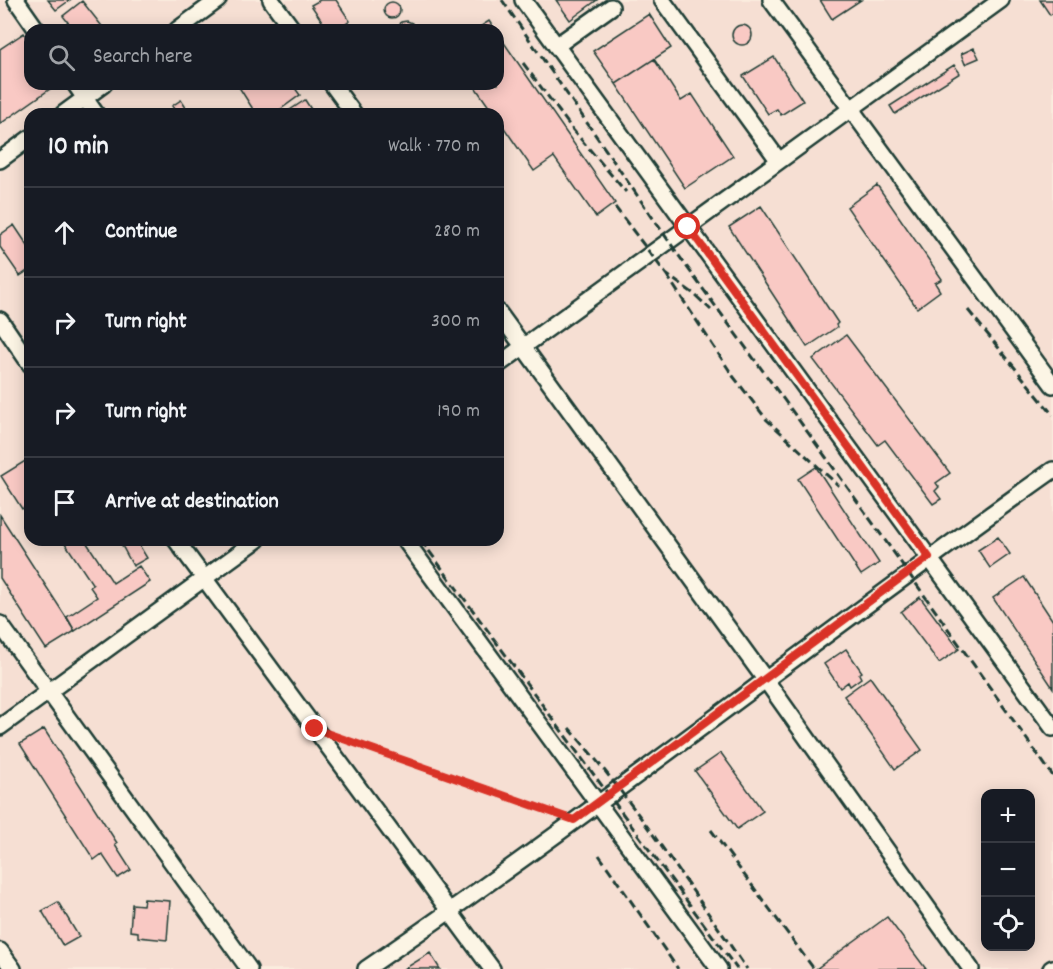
<!DOCTYPE html>
<html lang="en">
<head>
<meta charset="utf-8">
<style>
	body { margin:0; font-family:Dekko,sans-serif; background:#20242c; color:#f1f3f6 }
	.controls { position:absolute; right:18px; bottom:18px; display:grid; overflow:hidden; border-radius:12px; box-shadow:0 3px 15px #0003 }
	.controls button { width:54px; height:54px; display:grid; place-items:center; padding:0; border:0; border-bottom:2px solid #363941; background:#171b24; color:#f1f3f6; font:30px sans-serif }
	.stop { position:absolute; width:18px; height:18px; margin:-14px; border:4px solid #d93025; border-radius:50%; background:#fff }
	.stop.end { background:#d93025; border-color:#fff; box-shadow:0 2px 6px #0008 }
	.list { margin:0; padding:0; list-style:none }
	h2 { display:flex; justify-content:space-between; align-items:center; height:78px; margin:0; padding:0 24px; font-size:26px }
	h2 small { font-size:20px; font-weight:400; color:#9ea1a6 }
	.list li { display:grid; grid-template-columns:39px 1fr auto; gap:18px; align-items:center; box-sizing:border-box; height:90px; padding:0 24px; border-top:2px solid #363941 }
	.list b { display:block; font-size:22px; white-space:nowrap }
	.list em { font-size:20px; font-style:normal; color:#9ea1a6 }
	.icon { flex:none; width:33px; height:33px; fill:none; stroke:currentColor; stroke-width:2; stroke-linecap:round; stroke-linejoin:round }
	.map { position:relative; flex:none; width:1053px; height:969px; overflow:hidden }
	.search { position:absolute; background:#171b24; box-shadow:0 3px 15px #0003; left:24px; top:24px; width:480px; height:66px; display:flex; align-items:center; gap:15px; box-sizing:border-box; padding:0 21px; border-radius:18px; color:#9ea1a6; font-size:22px }
	.panel { position:absolute; background:#171b24; box-shadow:0 3px 15px #0003; left:24px; top:108px; width:480px; height:438px; border-radius:18px }
	.map>svg:first-child { display:block }
</style>
</head>
<body>
<div class="map">
<svg width="1053" height="969" viewBox="0 0 1053 969">
	<rect width="100%" height="100%" fill="#fbecde"/>
	<filter id="ink" filterUnits="userSpaceOnUse"><feTurbulence type="fractalNoise" baseFrequency=".0167" numOctaves="2"/><feDisplacementMap in="SourceGraphic" scale="12" xChannelSelector="R" yChannelSelector="G"/><feConvolveMatrix kernelMatrix="1 2 1 2 8 2 1 2 1" color-interpolation-filters="sRGB"/></filter>
	<g filter="url(#ink)">
		<path fill="#f6dfd3" fill-rule="evenodd" d="M0,0H1053V969H0ZM30,30H498V84H30ZM30,114H498V540H30ZM986,794H1030V946H986Z"/>
		<path fill="#f9c9c4" stroke="#1f3d34" stroke-width="1.5" d="M48,0H70L56,10Z
			M320,0H336L350,21L337,30H328L311,5Z
			M556,0H597L570,20Z
			M820,0H861L832,19Z
			M1040,0H1053V13L1050,15Z
			M82,1L105,30H74L63,16Z
			M384 10a8 8 0 1 1 16 0a8 8 0 1 1-16 0Z
			M649,14L671,48L616,84L593,51Z
			M407,21L412,23L414,30H398L401,22Z
			M489,21L495,30H475Z
			M732 35a10 10 0 1 1 20 0a10 10 0 1 1-20 0Z
			M24,33L30,42V84H57L0,124V49Z
			M498,34L615,203L596,217L554,157L534,171L498,119V114H494L473,84H498Z
			M974,48L979,58L965,64L961,54Z
			M774,57L803,101L781,115L777,109L768,114L743,76Z
			M654,59L681,101L692,94L733,156L685,188L616,84Z
			M954,65L960,73L895,114L890,106Z
			M237,84H292L300,95L274,114H256Z
			M181,100L190,114H177L172,106Z
			M305,100L314,114H284Z
			M877,185L942,279L935,283L940,291L917,308L847,207Z
			M761,206L838,323L836,325L837,327L807,347L729,227Z
			M14,225L30,249V269L20,276L0,247V235Z
			M846,335L950,473L936,483L939,487L935,491L941,499L933,504L885,440L878,445L813,359Z
			M30,458V504L22,509L1,476Z
			M816,467L879,563L861,575L798,479Z
			M0,515L75,631L46,649L0,578Z
			M998,537L1010,554L990,568L978,550Z
			M63,540H85L113,583L139,566L150,582L75,631L67,617L97,597L90,587L93,585Z
			M119,540H136L147,558L133,566Z
			M1024,577L1053,621V688L993,598Z
			M920,597L959,649L939,663L901,612Z
			M846,649L862,672L859,674L861,678L850,686L848,682L840,688L824,664Z
			M870,677L922,750L895,769L844,696Z
			M44,729L117,843L115,845L131,870L118,878L102,854L94,860L20,744Z
			M721,753L763,811L737,829L695,771Z
			M144,899L170,901L167,940L138,937V932L130,931L132,904L143,905Z
			M58,902L79,937L63,946L42,911Z
			M887,917L926,969H816Z
			M430,953L440,969H404Z"/>
		<g fill="none" stroke-linecap="round" stroke-linejoin="round">
			<g stroke="#1f3d34" stroke-width="20">
				<path id="minor" d="M16,0L37,30
					M271,0L293,30
					M523,0L1053,728
					M662,0L779,161
					M771,0L1053,385
					M177,30L218,0
					M556,46L611,7
					M75,84L96,114
					M332,84L354,114
					M63,114L104,84
					M0,160L30,138
					M498,312L765,679L971,969
					M0,320L30,364
					M498,365L1001,0
					M176,540L492,969
					M405,540L719,969
					M0,624L249,969
					M0,727L257,540
					M0,951L13,969
					M366,969C600,809 822,633 1053,470
					M1051,969L1053,968"/>
			</g>
			<path stroke="#1f3d34" stroke-width="1.5" stroke-dasharray="6 4.5" stroke-linecap="butt" d="M338,737L560,815"/>
			<use href="#minor" stroke="#fcf5e5" stroke-width="15"/>
			<path stroke="#1f3d34" stroke-width="3" stroke-dasharray="9 4.5" stroke-linecap="butt" d="M502,0L684,263L825,456L1053,776
				M523,63L573,130L626,192
				M615,207L666,274L694,294L711,310
				M666,274L733,376L767,420L839,486
				M968,310L1053,415
				M421,540L737,969
				M569,728C635,803 690,888 747,969
				M711,830L814,969
				M599,855L678,969"/>
		</g>
	</g>
	<g fill="none" stroke-linecap="round" stroke-linejoin="round" filter="url(#ink)">
		<path stroke="#d93025" stroke-width="8" d="M315,729L574,820L929,557L688,227"/>
	</g>
</svg>
<div class="controls">
<button>+</button>
<button>−</button>
<button><svg class="icon" aria-label="locate" viewBox="0 0 24 24"><circle cx="12" cy="12" r="6"/><path d="M12 2v4M12 18v4M2 12h4M18 12h4"/></svg></button>
</div>
<div class="stop" style="left:688px;top:227px"></div>
<div class="stop end" style="left:315px;top:729px"></div>
<div class="search"><svg class="icon" aria-label="search" viewBox="0 0 24 24"><circle cx="10" cy="10" r="6"/><path d="M15 15l6 6"/></svg>Search here</div>
<section class="panel">
<h2>10 min<small>Walk · 770 m</small></h2>
<ul class="list">
<li><svg class="icon" aria-label="ahead" viewBox="0 0 24 24"><path d="M12 20V5M6 11l6-6 6 6"/></svg><div><b>Continue</b></div><em>280 m</em></li>
<li><svg class="icon" aria-label="right" viewBox="0 0 24 24"><path d="M7 20v-9h11M14 6l5 5-5 5"/></svg><div><b>Turn right</b></div><em>300 m</em></li>
<li><svg class="icon" aria-label="right" viewBox="0 0 24 24"><path d="M7 20v-9h11M14 6l5 5-5 5"/></svg><div><b>Turn right</b></div><em>190 m</em></li>
<li><svg class="icon" aria-label="arrive" viewBox="0 0 24 24"><path d="M6 21V4h12l-3 4 3 4H6"/></svg><div><b>Arrive at destination</b></div></li>
</ul>
</section>
</div>
</body>
</html>
